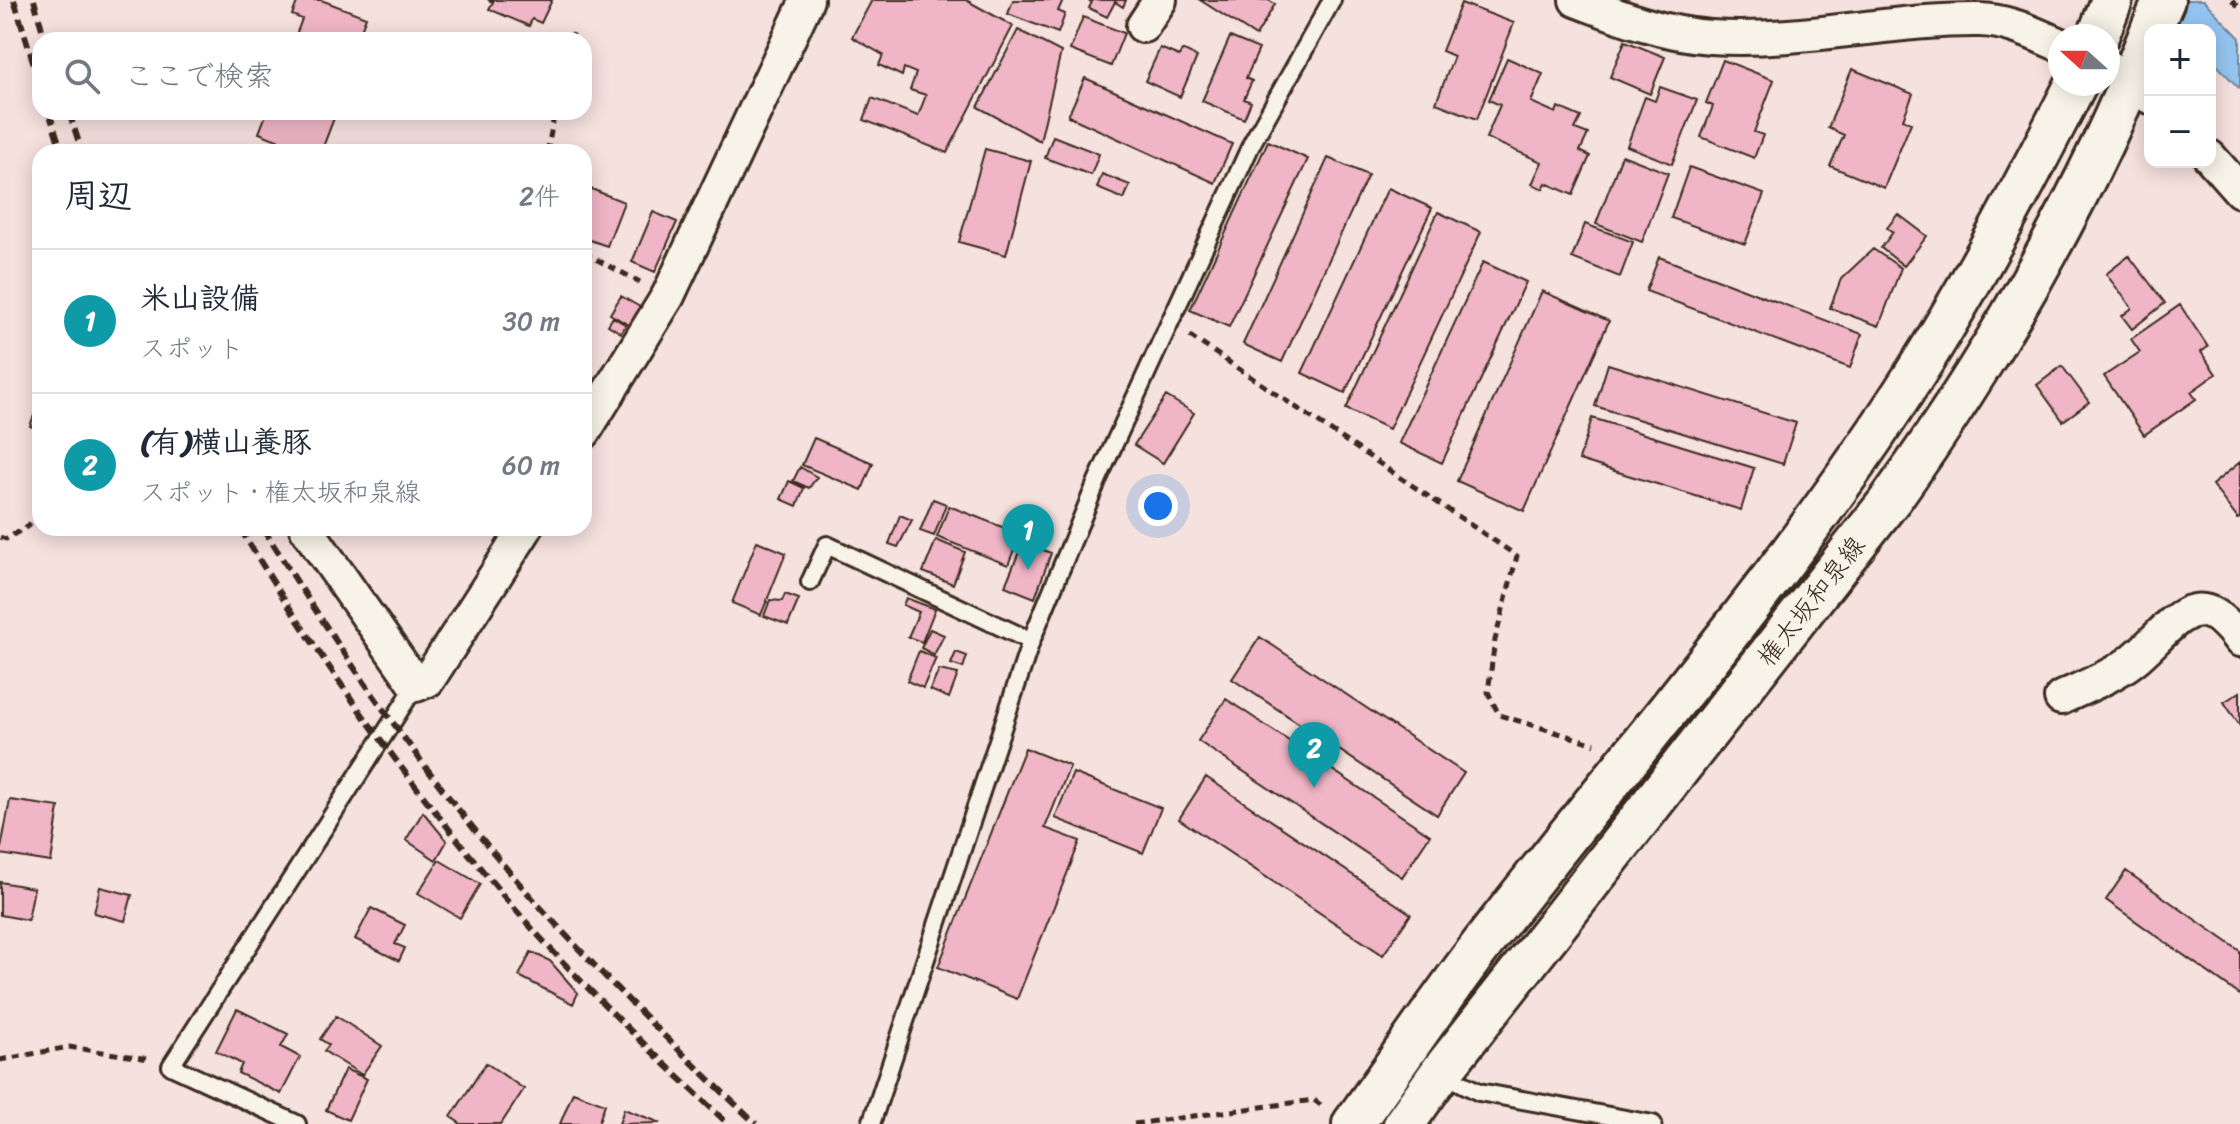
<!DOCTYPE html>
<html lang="ja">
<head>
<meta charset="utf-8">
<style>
	body { margin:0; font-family:Sriracha,"Klee One",sans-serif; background:#f2f2f3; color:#1f2937 }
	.controls { position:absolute; right:24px; top:24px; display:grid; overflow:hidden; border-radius:16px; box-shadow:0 4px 20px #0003 }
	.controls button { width:72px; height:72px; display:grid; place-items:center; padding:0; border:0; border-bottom:2px solid #e0e1e3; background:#fff; color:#1f2937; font:40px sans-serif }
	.compass { position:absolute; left:2048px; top:24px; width:72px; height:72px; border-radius:50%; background:#fff; box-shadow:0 4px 20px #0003; rotate:291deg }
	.you { position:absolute; left:1158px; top:506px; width:28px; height:28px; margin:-20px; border:6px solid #fff; border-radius:50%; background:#1a73e8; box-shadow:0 0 0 12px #1a73e833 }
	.badge { display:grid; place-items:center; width:52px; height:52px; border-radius:50%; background:#7c3aed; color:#fff; font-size:26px; font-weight:700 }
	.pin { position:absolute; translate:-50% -66px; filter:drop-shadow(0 2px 4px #0008) }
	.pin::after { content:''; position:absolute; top:42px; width:28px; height:24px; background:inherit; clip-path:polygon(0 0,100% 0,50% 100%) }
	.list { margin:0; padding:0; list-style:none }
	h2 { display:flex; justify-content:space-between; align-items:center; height:104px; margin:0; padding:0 32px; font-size:34px }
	h2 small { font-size:26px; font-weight:400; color:#747a83 }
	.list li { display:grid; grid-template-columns:52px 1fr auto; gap:24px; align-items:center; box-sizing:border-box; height:144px; padding:0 32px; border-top:2px solid #e0e1e3 }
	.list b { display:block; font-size:30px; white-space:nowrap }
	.list p { margin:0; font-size:26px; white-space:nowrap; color:#747a83 }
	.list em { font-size:26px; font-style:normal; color:#747a83 }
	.icon { flex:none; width:44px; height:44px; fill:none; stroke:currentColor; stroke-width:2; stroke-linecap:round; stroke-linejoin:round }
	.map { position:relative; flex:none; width:2240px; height:1124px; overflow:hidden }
	.search { position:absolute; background:#fff; box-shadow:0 4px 20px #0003; left:32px; top:32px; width:560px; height:88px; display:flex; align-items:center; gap:20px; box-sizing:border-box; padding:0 28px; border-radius:24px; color:#747a83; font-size:30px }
	.panel { position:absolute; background:#fff; box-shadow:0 4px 20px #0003; left:32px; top:144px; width:560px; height:392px; border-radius:24px }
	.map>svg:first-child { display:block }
</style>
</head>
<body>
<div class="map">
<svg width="2240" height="1124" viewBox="0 0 2240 1124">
	<rect width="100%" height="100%" fill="#f5e1de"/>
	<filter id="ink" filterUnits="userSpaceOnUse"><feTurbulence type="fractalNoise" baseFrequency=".0125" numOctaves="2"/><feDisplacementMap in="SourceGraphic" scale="16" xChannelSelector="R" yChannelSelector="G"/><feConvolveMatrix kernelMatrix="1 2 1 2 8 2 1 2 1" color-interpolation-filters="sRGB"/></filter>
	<g filter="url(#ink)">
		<path fill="#94c5f0" stroke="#70879c" stroke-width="2" d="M2152,0H2203L2240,38V89L2210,58V30H2182Z"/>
		<path fill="#f0b6c7" stroke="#3b2a1e" stroke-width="2" d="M298,0H321L366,17L357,40H294L302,19L292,15Z
			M488,0H552L541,23L532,19L529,26L489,9L493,2Z
			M872,0H966L1013,26L947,153L864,120L872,98L918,116L926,95L910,90L916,73L904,68L902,76L879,65L883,55L852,37Z
			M1013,0H1063L1058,11L1065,14L1058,33L1008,14Z
			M1088,0H1126L1123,7L1115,2L1107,17L1089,8L1092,2Z
			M1200,0H1268L1275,4L1256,36Z
			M1461,3L1514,23L1477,119L1436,103L1454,56L1442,51Z
			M1083,17L1124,33L1111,66L1070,50Z
			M1018,30L1061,52L1040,141L978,107Z
			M1230,37L1259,49L1246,78L1252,81L1244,99L1251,102L1244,119L1202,101Z
			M1625,41L1665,57L1650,94L1610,77Z
			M1160,48L1179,56L1182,50L1197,57L1180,97L1145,81Z
			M1507,58L1543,74L1531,102L1556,113L1558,107L1581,117L1575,129L1588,134L1580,151L1590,156L1573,195L1546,183L1543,189L1532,184L1542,162L1486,138L1500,105L1489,100Z
			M1723,60L1774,80L1754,132L1763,135L1754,158L1701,137L1713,106L1706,103Z
			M1852,69L1913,94L1903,119L1911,123L1884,188L1830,166L1844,135L1828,128Z
			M1085,78L1232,144L1215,183L1068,116Z
			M1660,87L1697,100L1672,164L1627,146L1645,97L1655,101Z
			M267,112H329L328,116L334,118L321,152H308L259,133Z
			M1053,136L1099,154L1091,175L1045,158Z
			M1268,141L1308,159L1229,327L1190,310Z
			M985,149L1031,161L1006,255L959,242Z
			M1622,155L1668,173L1642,242L1596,224Z
			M1328,158L1368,175L1282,362L1243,344Z
			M1689,167L1764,194L1745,244L1671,218Z
			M1102,174L1130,185L1124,199L1097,188Z
			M584,186L624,202L607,246L584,238Z
			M1388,188L1432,208L1345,393L1302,373Z
			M653,212L677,222L655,272L632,262Z
			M1438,212L1481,232L1389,429L1346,409Z
			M1898,214L1927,236L1904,266L1881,248L1893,232L1887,228Z
			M1585,224L1633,242L1620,277L1572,258Z
			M1873,249L1901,268L1879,326L1830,308L1841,279Z
			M2129,256L2165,303L2132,329L2122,316L2132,308L2106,274Z
			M1659,257L1862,334L1850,368L1646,291Z
			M1483,262L1526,282L1442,463L1399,443Z
			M1542,291L1609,321L1524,511L1457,481Z
			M621,296L645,310L634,328L610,314Z
			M2180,305L2208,347L2201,352L2216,374L2191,392L2196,399L2144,435L2104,376L2140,352L2131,339Z
			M613,317L626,325L621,333L608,325Z
			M1608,364L1796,423L1783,464L1595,406Z
			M2062,366L2089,402L2063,421L2037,385Z
			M1166,396L1194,413L1163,463L1134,445Z
			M40,400V430L30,426Z
			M1592,418L1754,468L1741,510L1579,460Z
			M814,438L873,463L862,490L802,465Z
			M2240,462V518L2238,519L2212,485Z
			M800,467L817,477L809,488L793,481Z
			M789,481L804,488L797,506L781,499Z
			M933,499L946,504L934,536L920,531Z
			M949,506L1020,534L1008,565L937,537Z
			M900,515L912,520L898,547L889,544Z
			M936,540L965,552L953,584L923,572Z
			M757,541L786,553L761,615L732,603Z
			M1023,542L1051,553L1035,598L1005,586Z
			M785,594L799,599L788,625L764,616L770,600L782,601Z
			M906,598L935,609L922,642L908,637L919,612L903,605Z
			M930,629L944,635L934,655L921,648Z
			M1260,637L1464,773L1437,815L1232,679Z
			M919,651L936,658L923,688L907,681Z
			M956,652L967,656L963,668L951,664Z
			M939,670L958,674L949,698L930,690Z
			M2240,692V726L2224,702Z
			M1226,699L1430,835L1402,877L1198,741Z
			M1025,748L1070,766L1045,828L1080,841L1017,999L938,967Z
			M1073,773L1161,808L1143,853L1055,818Z
			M1206,777L1411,914L1383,955L1179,819Z
			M10,800L59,807L51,862L0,854Z
			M423,812L447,841L436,860L406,840Z
			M439,860L480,884L460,918L418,893Z
			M2126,871L2240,951V995L2106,900Z
			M0,882L34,888L28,920L0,915Z
			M100,887L132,895L125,921L94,913Z
			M371,908L405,925L395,944L405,948L399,961L355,939Z
			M531,952L550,961L578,993L573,1004L519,976Z
			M237,1009L288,1034L281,1047L300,1057L281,1094L238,1073L242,1064L216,1051Z
			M336,1016L382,1046L362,1075L324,1051L329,1045L320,1039Z
			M486,1063L524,1089L501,1124H461L451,1117Z
			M345,1069L367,1079L348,1120L326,1110Z
			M573,1092L605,1104L598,1124H560Z
			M624,1109L661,1123L619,1124Z"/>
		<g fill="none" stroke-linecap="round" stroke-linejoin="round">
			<g stroke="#3b2a1e" stroke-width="22">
				<path id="service" d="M810,582L827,545L1031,641
					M1442,1073L1479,1092L1653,1124
					M297,1124L171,1066L416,685
					M871,1124L1031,641L1098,479L1252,143L1332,0"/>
			</g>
			<g stroke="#3b2a1e" stroke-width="38">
				<path id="minor" d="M1576,0C1620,17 1664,34 1711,37C1801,43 1891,19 1979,20C2007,20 2035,34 2060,45
					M1143,26L1160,0
					M2108,67L2132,80L2150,97
					M2210,157L2240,191
					M584,432L668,296L807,0
					M306,528L416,685L428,680L526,528
					M2061,698C2084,687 2113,676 2133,660C2171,630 2194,577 2240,640"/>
			</g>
			<g stroke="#3b2a1e" stroke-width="46">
				<path id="tertiary" d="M2151,30L2164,0
					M2098,36L2112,0
					M1353,1124C1396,1064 1438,1002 1483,943C1629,754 1787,575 1915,374C1975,280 2025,183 2076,84
					M1404,1124L1441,1072L1891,499C1994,355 2085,199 2150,33"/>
			</g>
			<path stroke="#3b2a1e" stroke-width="5" stroke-dasharray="8 6" stroke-linecap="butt" d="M2232,0L2240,8
				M571,40L573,33
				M547,152L555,112
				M584,253L640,282
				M1190,336L1517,556L1495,640L1488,692L1499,715L1595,744
				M0,537L6,539L28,526L40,510
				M0,1060L69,1047L149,1059
				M1134,1124L1314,1100L1322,1106"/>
			<use href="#service" stroke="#f7f3e8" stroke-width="16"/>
			<use href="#minor" stroke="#f7f3e8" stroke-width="32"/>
			<use href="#tertiary" stroke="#f7f3e8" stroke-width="40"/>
			<path stroke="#3b2a1e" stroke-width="6" stroke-dasharray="12 6" stroke-linecap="butt" d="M14,0L40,84
				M34,0L45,40
				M49,112L62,152
				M69,112L82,152
				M240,528C317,657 405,778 502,894C571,976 650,1050 728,1124
				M263,528C340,652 423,771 518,882C592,967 674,1046 756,1124"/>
		</g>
	</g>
	<g text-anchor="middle" stroke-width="6" stroke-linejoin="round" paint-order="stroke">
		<g font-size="26" fill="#3b2a1e" stroke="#f7f3e8">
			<text transform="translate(1811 601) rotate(-52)" y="9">権太坂和泉線</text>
		</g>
	</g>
</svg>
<div class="controls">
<button>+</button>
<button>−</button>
</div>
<svg class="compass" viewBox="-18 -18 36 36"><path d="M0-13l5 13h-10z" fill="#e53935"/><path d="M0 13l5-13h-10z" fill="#747a83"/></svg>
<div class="you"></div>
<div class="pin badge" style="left:1028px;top:570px;background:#0f9aa8">1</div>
<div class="pin badge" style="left:1314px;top:788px;background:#0f9aa8">2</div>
<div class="search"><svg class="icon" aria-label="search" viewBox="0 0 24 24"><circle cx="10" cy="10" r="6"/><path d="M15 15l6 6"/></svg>ここで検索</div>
<section class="panel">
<h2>周辺<small>2件</small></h2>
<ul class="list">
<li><span class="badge" style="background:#0f9aa8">1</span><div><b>米山設備</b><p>スポット</p></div><em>30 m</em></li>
<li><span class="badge" style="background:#0f9aa8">2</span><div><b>(有)横山養豚</b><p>スポット · 権太坂和泉線</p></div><em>60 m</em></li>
</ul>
</section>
</div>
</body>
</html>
